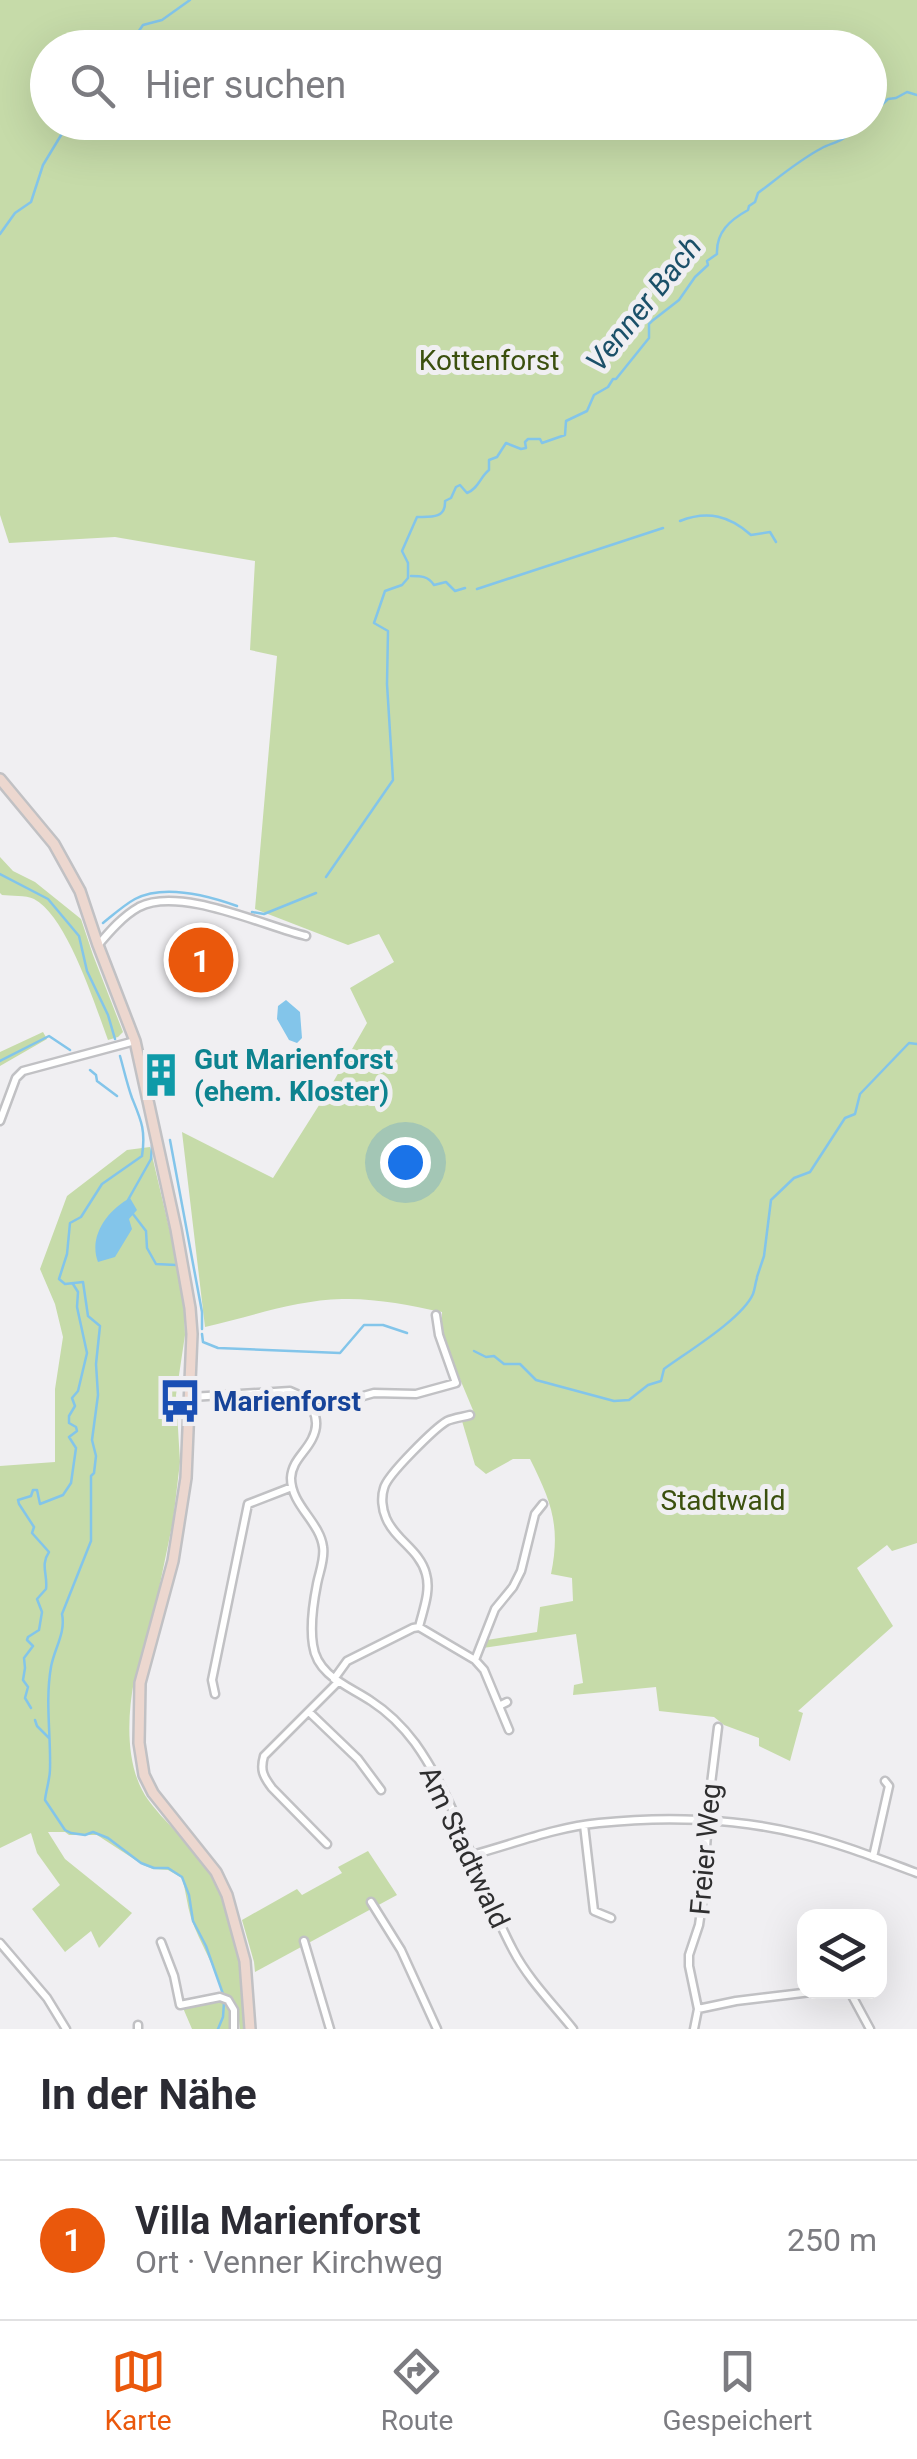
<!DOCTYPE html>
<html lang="de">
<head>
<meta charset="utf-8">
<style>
	body { margin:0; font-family:Roboto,sans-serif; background:#f7f7f7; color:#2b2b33 }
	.controls { position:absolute; right:30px; bottom:30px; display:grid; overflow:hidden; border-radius:20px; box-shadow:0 10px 40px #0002 }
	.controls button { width:90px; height:90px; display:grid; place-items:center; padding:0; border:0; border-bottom:2px solid #e1e1e2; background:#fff; color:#2b2b33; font:50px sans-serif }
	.you { position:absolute; left:405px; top:1162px; width:35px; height:35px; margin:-25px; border:8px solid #fff; border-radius:50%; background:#1a73e8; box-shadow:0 0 0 15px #1a73e833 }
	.badge { display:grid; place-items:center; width:65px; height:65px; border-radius:50%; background:#ea580c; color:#fff; font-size:32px; font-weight:700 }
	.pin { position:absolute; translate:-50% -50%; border:5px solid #fff; box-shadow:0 2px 10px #0006 }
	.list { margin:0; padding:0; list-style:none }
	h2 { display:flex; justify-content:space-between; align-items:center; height:130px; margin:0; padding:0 40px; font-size:42px }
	h2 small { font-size:32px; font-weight:400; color:#7c7c81 }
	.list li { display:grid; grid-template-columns:65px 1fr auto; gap:30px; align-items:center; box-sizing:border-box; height:160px; padding:0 40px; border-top:2px solid #e1e1e2 }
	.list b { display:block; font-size:38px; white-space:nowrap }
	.list p { margin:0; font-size:32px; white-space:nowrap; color:#7c7c81 }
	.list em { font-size:32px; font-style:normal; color:#7c7c81 }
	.icon { flex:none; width:55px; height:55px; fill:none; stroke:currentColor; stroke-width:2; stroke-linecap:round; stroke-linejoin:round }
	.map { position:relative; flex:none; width:917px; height:2029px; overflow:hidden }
	.search { position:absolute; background:#fff; box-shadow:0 10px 40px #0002; left:30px; right:30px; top:30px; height:110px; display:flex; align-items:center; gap:25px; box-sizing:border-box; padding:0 35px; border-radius:55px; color:#7c7c81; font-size:38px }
	.sheet { height:290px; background:#fff }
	nav { display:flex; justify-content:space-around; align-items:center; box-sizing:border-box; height:140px; border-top:2px solid #e1e1e2; background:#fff; font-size:28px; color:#7c7c81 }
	nav a { display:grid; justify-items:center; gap:5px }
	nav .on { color:#ea580c }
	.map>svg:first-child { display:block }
</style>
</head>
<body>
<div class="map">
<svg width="917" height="2029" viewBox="0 0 917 2029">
	<rect width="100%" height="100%" fill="#f0eff2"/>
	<path fill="#c6dba9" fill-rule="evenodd" d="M0,0H917V1543L892,1551L887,1545L857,1568L893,1626L798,1711L803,1713L790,1761L759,1746V1738L724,1725L714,1717L659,1711L656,1687L573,1695L574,1685L583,1683L576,1634L483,1648L487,1640L537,1632L540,1607L573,1601L572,1578L551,1574C561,1526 551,1501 530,1459H513L486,1474L475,1465L462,1421L473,1418L475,1415L442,1336V1312C409,1305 375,1298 342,1299C296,1300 249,1317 205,1327L182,1132L273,1178L328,1091L367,1023L350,988L394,962L379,934L348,945L255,909L277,656L250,650L255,561L115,537L9,543L0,515ZM48,48H870V122H48Z
		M0,857L13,871L35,882L81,919L93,955L123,1032L118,1037L108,1040C95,1005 67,916 34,899C26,895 11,896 2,895L0,893Z
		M43,1032L47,1039L0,1066V1052Z
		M150,1147L175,1253L184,1306L185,1335L176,1395L180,1462L173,1521L155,1608L134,1681C127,1718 125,1769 149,1801C169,1828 198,1849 213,1879C237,1925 243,1978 245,2029H240L237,2005L228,1997L222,1996C217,1968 200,1944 191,1918C187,1905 186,1891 182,1878L168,1870L153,1869L143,1865L97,1835H69L65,1832H48L65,1859L132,1913L99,1948L91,1931L65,1952L32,1909L60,1885L37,1853L31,1833L0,1848V1466L55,1462V1389L63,1337L55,1304L40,1269L67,1196L127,1150Z
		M368,1851L397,1895L255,1972L254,1962L242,1920L297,1889L302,1895L342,1873L338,1867Z
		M219,2000L226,2001L231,2009L230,2029H192L183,2008Z"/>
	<path fill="#83c5ea" d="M286,1000L300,1012L302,1038L297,1043L289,1040L277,1019L278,1006Z
		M130,1198L137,1210L129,1219L132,1229L115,1257L98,1262C88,1236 108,1210 130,1198Z"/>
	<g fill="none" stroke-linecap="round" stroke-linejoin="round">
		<path stroke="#83c5ea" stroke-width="2.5" d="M127,48L143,25L162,20L190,0
			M870,116L888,99L896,98L907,92L917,95
			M0,234L15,213L31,202L43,165L69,122
			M680,521C708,510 730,516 751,535L770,532L776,542
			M411,576C421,576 428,576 434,585L446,582L455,591L465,588
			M477,589L663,528
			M0,874L48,899L79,936L87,971L108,1015L115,1039
			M326,877L393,780L387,684L388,631L374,623L385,591L402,585L408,578V563L402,551L417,517C430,517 446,519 445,501L451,498L456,487L460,485L467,493C479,488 480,477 489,470V460L497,457L506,443L521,449L526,448L525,442L528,439H540L542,443L565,435L566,421L587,411L594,395L608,387L613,379H616L649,338V324L652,321L679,300L695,277L708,265L707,261L717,254C716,232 730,220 748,210L749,206L755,202L758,193C778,178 799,160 822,148C829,144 837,143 844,138C850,133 854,127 861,122
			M252,912L264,914L316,893
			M103,923C113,915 124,905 135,899C164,884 209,896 237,906
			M120,1056C124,1070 127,1084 132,1098C141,1120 146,1130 142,1156L102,1184L81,1217L70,1223L67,1254L59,1279L65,1284L83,1282L88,1316L100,1326L96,1364L98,1395L92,1440L96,1456L94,1473L91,1476V1541L62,1614C66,1633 54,1649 51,1667C45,1701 51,1735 50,1769C50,1779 46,1790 45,1800L65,1830L71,1833L85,1835L93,1832L108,1838L141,1863L154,1868H168L182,1877L189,1895L193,1921L206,1946L223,1994
			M0,1061L49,1036L70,1050
			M90,1070L96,1075L97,1081L117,1096
			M170,1140L202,1312V1329
			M128,1200L151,1159L152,1145
			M133,1214L146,1231L147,1248L156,1264L176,1265
			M757,1277L764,1256L771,1200L794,1178L810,1172L845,1118L855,1114L860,1094L909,1043L917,1044
			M202,1334L203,1342L218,1348L340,1353L364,1325H383L407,1333
			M474,1351L486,1357L494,1356L504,1364H520L536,1380L614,1401L629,1400L648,1385L661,1381L664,1369C687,1352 742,1319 753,1294C755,1289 755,1284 757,1278
			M31,1708L25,1698L28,1687L23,1680L25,1668L24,1658L33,1646L27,1640L28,1637L39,1630L42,1612L37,1599L46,1589C48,1575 40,1565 49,1552L32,1533L34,1527L19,1504L18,1500L31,1496L33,1490H37L40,1504L63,1495L71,1483L76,1448L69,1437L77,1431L76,1427L69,1423V1416L75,1406L72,1398L78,1391L87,1353L77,1307L78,1292L73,1284
			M35,1720L37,1726L49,1738
			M218,2029L223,2017L224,2002"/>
		<g stroke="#c1c1c4" stroke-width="11">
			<path id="minor" d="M99,944C110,931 123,916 139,907C180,886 264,926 306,936
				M0,1121L16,1078L23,1071L135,1041
				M191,1397L290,1391C310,1398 323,1418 312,1439C305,1453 292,1461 291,1478C291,1505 320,1522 323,1547C325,1559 319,1573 317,1584C313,1604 310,1626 313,1645C317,1676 349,1686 371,1701C388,1712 403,1727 415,1743C460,1806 477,1883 513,1950C528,1979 553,2004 573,2029
				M314,1410L374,1393L416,1394L456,1383L439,1335L436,1315
				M419,1627C423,1610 431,1591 426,1574C420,1550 395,1540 386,1518C382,1509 381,1497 384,1488C387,1475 435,1428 447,1421C454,1418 463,1417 470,1415
				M475,1660L495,1609L513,1587L521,1571L535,1514L543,1504
				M334,1679L347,1661L413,1628L419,1627L475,1660L484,1670L499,1706L507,1702
				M215,1694L212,1680L248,1504L292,1487
				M499,1706L509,1730
				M309,1712L358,1759L381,1790
				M584,1825L594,1911L611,1918
				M327,1844L272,1788C263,1776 260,1770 264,1756L338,1682
				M472,1855C513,1844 556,1827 599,1823C664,1816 736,1818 800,1834C839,1843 879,1859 917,1873
				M873,1857L889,1786L885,1781
				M371,1902L401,1950L437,2029
				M304,1941L330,2029
				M161,1942L174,1976L180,2005L220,1997L228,2000L234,2010V2029
				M0,1943L47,1998L66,2029
				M850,1992L870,2029
				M698,2009L736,2001L811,1992
				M138,2025V2029
				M694,2029L698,2009L689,1966V1955L699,1925L702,1904L710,1792L718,1727"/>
		</g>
		<g stroke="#c1c1c4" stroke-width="14">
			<path id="secondary" d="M0,779L54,844L80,891L98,945L135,1041L176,1229L190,1308L192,1334L186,1478L173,1561L140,1683L139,1743L144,1775L153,1793L216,1872L227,1895L245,1961L250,2029"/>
		</g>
		<use href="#minor" stroke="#fff" stroke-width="6"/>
		<use href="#secondary" stroke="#ecd7cf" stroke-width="9"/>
	</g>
	<defs>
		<g id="building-bare" transform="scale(3.45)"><path d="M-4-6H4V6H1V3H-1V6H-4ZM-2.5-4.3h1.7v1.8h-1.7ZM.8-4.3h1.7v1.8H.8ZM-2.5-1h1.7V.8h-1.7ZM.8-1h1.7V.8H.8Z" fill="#0f9aa8" stroke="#f0eff2" stroke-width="2.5" paint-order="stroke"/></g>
		<g id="bus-bare" transform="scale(3.45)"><path d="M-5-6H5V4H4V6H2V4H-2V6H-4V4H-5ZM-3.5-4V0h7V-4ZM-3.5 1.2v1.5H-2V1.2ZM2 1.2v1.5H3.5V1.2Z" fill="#1a4fb4" stroke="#f0eff2" stroke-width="2.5" paint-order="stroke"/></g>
	</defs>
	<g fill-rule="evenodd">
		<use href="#building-bare" x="161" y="1075"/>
		<use href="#bus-bare" x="180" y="1401"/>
	</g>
	<g text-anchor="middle" stroke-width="10" stroke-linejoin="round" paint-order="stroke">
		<g font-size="28" fill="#3b500e" stroke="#f0eff2">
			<text x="489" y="370">Kottenforst</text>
			<text x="723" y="1510">Stadtwald</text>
		</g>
		<g font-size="28" font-weight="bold" fill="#0d838f" stroke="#f0eff2" text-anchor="start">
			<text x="194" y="1069">Gut Marienforst<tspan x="194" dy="32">(ehem. Kloster)</tspan></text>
		</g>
		<g font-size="28" font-weight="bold" fill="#164399" stroke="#f0eff2" text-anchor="start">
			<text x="213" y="1411">Marienforst</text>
		</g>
		<g font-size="28" fill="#2e2e2f" stroke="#f0eff2">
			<text transform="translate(465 1847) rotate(65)" y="10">Am Stadtwald</text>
			<text transform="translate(705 1849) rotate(-85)" y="10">Freier Weg</text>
		</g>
		<g font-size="30" font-style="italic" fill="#1b5069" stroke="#f0eff2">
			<text transform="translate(644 304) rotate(-51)" y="10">Venner Bach</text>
		</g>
	</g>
</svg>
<div class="controls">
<button><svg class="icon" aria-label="layers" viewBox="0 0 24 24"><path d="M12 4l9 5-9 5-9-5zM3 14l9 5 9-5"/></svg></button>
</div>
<div class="you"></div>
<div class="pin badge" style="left:201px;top:960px">1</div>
<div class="search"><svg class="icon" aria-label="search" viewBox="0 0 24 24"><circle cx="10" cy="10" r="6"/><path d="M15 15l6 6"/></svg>Hier suchen</div>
</div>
<section class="sheet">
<h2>In der Nähe<small></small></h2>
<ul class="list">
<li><span class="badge">1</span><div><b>Villa Marienforst</b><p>Ort · Venner Kirchweg</p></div><em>250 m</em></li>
</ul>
</section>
<nav>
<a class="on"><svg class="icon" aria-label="map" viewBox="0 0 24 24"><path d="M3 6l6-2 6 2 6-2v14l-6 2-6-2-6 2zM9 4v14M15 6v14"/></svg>Karte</a>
<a><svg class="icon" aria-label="directions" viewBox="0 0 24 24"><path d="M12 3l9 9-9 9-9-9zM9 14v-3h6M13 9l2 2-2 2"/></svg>Route</a>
<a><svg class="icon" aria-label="saved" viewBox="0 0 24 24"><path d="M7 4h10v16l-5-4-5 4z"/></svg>Gespeichert</a>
</nav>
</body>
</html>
